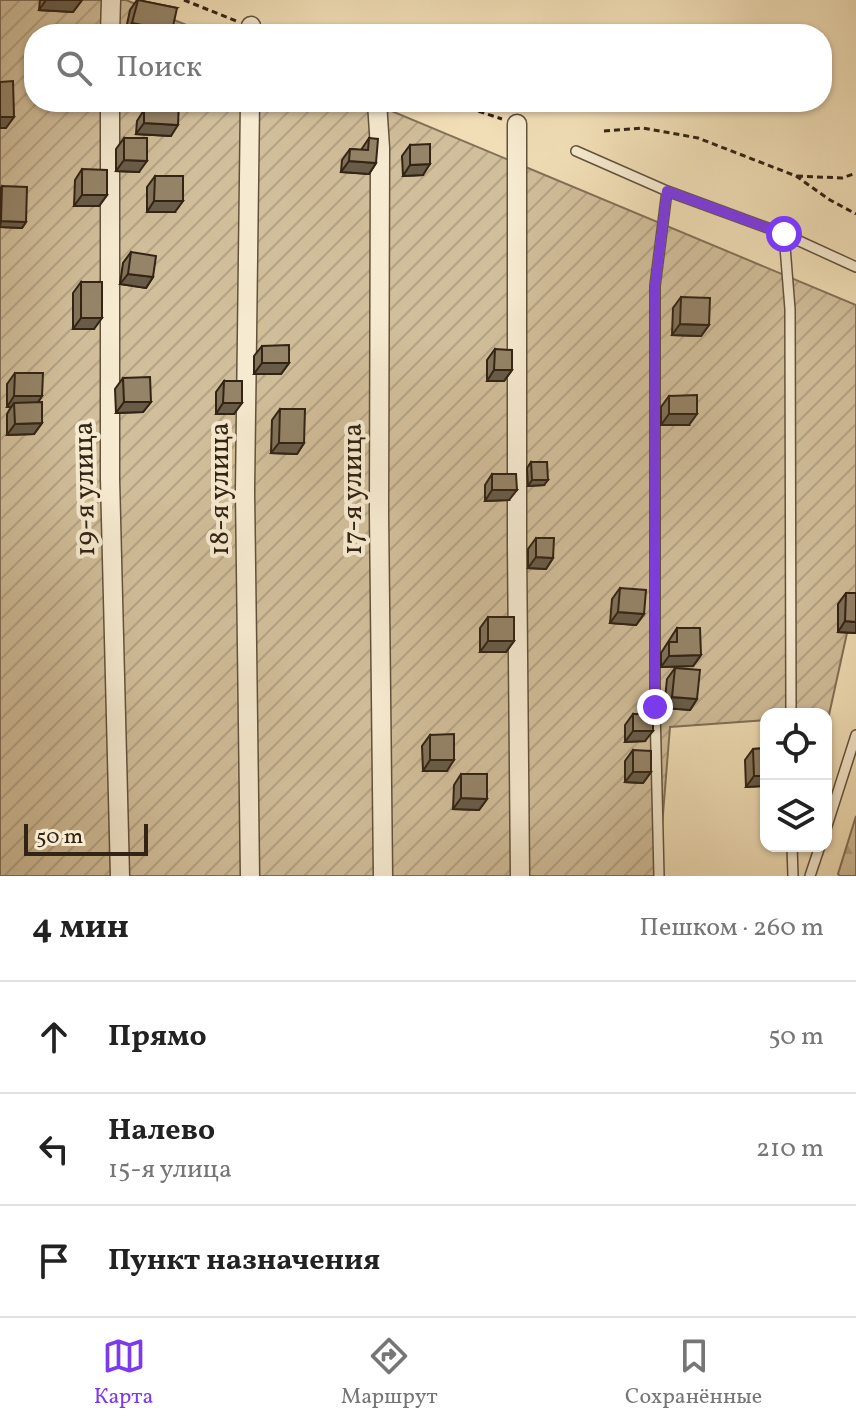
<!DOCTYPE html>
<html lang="ru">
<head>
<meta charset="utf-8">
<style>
	body { margin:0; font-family:Vollkorn,serif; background:#f2f2f2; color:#222 }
	.controls { position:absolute; right:24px; bottom:24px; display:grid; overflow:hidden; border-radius:16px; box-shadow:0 2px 6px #0004 }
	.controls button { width:72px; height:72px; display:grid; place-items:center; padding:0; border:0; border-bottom:2px solid #e0e0e0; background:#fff; color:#222; font:40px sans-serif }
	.scale { position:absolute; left:24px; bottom:20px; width:124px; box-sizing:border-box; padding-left:8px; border:4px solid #322314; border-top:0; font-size:22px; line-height:28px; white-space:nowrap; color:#322314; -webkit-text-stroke:6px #f6ead0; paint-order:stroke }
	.stop { position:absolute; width:24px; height:24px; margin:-18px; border:6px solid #7c3aed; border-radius:50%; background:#fff }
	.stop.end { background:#7c3aed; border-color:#fff; box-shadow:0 2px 8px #0008 }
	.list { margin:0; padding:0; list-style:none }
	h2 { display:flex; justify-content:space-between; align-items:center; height:104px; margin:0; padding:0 32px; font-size:34px }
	h2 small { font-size:26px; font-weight:400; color:#767676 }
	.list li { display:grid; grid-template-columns:52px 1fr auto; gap:24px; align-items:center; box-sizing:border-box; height:112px; padding:0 32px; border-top:2px solid #e0e0e0 }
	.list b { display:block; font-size:30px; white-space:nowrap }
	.list p { margin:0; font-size:26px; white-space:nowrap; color:#767676 }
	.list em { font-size:26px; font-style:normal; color:#767676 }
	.icon { flex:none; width:44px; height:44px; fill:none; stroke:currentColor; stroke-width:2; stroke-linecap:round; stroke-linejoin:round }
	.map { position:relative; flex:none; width:856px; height:876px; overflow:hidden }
	.search { position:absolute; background:#fff; box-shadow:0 2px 6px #0004; left:24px; right:24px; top:24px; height:88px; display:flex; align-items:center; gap:20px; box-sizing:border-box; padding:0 28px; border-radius:32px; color:#767676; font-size:30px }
	.sheet { height:440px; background:#fff }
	nav { display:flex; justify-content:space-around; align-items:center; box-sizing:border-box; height:112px; border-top:2px solid #e0e0e0; background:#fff; font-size:22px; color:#767676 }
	nav a { display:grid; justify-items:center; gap:4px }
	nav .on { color:#7c3aed }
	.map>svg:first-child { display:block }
</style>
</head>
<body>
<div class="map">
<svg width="856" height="876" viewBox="0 0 856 876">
	<defs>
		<pattern id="forest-firs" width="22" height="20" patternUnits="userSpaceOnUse" patternTransform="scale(2)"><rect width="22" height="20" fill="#d1be9a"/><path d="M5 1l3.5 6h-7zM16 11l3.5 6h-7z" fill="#b4a384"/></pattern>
		<pattern id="garden-furrows" width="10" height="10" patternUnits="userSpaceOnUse" patternTransform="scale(2)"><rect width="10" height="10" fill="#d1be9a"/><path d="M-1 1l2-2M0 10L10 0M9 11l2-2" fill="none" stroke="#b4a384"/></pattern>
	</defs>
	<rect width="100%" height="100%" fill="#f1deb6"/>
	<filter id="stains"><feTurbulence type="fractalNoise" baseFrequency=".0025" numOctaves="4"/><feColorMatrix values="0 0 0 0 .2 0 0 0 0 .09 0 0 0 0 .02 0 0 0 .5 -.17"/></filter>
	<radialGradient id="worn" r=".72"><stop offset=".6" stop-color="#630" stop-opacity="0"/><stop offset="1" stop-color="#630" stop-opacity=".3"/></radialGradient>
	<path fill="url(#forest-firs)" stroke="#827057" stroke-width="2" d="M856,816V876H840L838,874Z"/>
	<path fill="url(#garden-furrows)" stroke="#827057" stroke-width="2" d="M0,0H126L208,34H34V102H370L856,305V592L829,715L766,714V720L670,727L658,876H0Z"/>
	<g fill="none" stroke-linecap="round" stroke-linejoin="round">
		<g stroke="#62523c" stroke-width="12">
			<path id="service" d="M576,151L667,191L784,234L856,267
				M784,234L790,309L791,714
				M826,829L856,735
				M792,846L793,876
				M659,876L655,707V286L667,191
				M810,876L820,846"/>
		</g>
		<g stroke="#62523c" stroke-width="21">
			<path id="minor" d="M110,34L111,0
				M251,34V26
				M110,102V479L120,876
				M250,102L245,491L250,876
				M377,102L380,148L379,513L383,876
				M517,124V546L520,876"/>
		</g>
		<path stroke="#322314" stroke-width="3" stroke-dasharray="6 4" stroke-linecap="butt" d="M184,0L236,21
			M450,102L502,119
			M604,131L643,128L698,138L796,176L830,200L856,214
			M797,176L842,178L856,173"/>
		<use href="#service" stroke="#f6ead0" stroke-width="9"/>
		<use href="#minor" stroke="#f6ead0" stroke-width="18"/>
	</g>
	<path fill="#807259" stroke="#322314" stroke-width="2" d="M40,0H82L73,12L39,10Z
		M137,0L177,8L125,34L130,10Z
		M149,102H179L171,136L136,134L137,121Z
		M124,138L139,172L116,171V149Z
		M369,138L376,163L369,174L341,172L342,160L350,149L361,150Z
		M410,145L423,175L403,176L402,156Z
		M82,169L107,195L99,206H74L75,180Z
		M155,176L175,212H147V187Z
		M2,186L26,222L22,228L0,227V189Z
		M131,252L153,277L146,288L120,284L123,263Z
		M81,282L94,329H73V293Z
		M681,297L709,325L701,336L672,335L673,308Z
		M262,346L289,363L281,374H254V356Z
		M495,349L512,370L504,381H487V360Z
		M15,373L42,396L38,402L42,423L34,434L7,435V414L11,407H7V384Z
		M123,378L151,402L143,412L116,413L115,389Z
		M224,381L234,414H216V392Z
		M669,396L689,425H661V407Z
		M280,409L304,443L297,454L271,453L272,420Z
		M531,462L544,485L528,486L527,468Z
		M492,474L509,500L485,501V485Z
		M536,538L553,558L546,569L528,568V549Z
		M620,588L644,614L636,625L610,623L612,599Z
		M846,593H856V633L838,632V604Z
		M488,617L514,641L506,652H480V628Z
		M677,628L701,655L693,666L661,667V653Z
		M675,668L697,699L690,710L664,708L667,679Z
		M633,714L645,741L625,742V725Z
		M430,735L447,771H423L422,746Z
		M766,748V786L746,787L745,760L753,749Z
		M633,750L651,772L643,783L625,782V761Z
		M461,774L487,799L479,810L453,809L454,785Z"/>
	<path fill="#685c49" stroke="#322314" stroke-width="2" d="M46,0H82L73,12L39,10Z
		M132,23L172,31L170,34H125Z
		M0,117H14L6,128H0Z
		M144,123L178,125L171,136L136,134Z
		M124,160L147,161L139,172L116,171Z
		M349,161L376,163L369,174L341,172Z
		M430,164L423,175L403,176L410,165Z
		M82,195H107L99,206H74Z
		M154,201H183L175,212H147Z
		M1,221L26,222L22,228L0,227Z
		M128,274L153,277L146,288L120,284Z
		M81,318H102L94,329H73Z
		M680,324L709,325L701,336L672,335Z
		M262,363H289L281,374H254Z
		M494,370H512L504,381H487Z
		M14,396H42L35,407L14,403L11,407H7Z
		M124,402H151L143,412L116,413Z
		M223,403H242L234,414H216Z
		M669,414H697L689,425H661Z
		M42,423L34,434L7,435L15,424Z
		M279,443H304L297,454L271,453Z
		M532,480H548L544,485L528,486Z
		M492,490H517L509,500L485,501Z
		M536,557L553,558L546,569L528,568Z
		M618,612L644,614L636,625L610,623Z
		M845,621L856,622V633L838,632Z
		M488,641H514L506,652H480Z
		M701,655L693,666L661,667L669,656Z
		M672,697L697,699L690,710L664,708Z
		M633,731H653L645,741L625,742Z
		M430,760H454L447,771H423Z
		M633,772H651L643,783L625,782Z
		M754,776H766V786L746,787Z
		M461,798L487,799L479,810L453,809Z"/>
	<path fill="#958468" stroke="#322314" stroke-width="2" d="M138,0L177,8L172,31L132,23Z
		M13,81L14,117H0V82Z
		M152,102H179L178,125L144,123V111H151Z
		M124,138H147V161L124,160Z
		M369,138L378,139L376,163L349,161L350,149L368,150Z
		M430,144V164L410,165V145Z
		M82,169L107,170V195H82Z
		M155,176H183V201H154Z
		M2,186L27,187L26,222L1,221Z
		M131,252L156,256L153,277L128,274Z
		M81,282H102V318H81Z
		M681,297L710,298L709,325L680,324Z
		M289,345V363H262V346Z
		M495,349L512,350V370H494Z
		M15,373H43L42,396H14Z
		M150,377L151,402H124L123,378Z
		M224,381H242V403H223Z
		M697,395V414H669V396Z
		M42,402V423L15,424L14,403Z
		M280,409H305L304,443H279Z
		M531,462H547L548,480H532Z
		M492,474H516L517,490H492Z
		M536,538H554L553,558L536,557Z
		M620,588L646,590L644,614L618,612Z
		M846,593H856V622L845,621Z
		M488,617H514V641H488Z
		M677,628H700L701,655L669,656V642H677Z
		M675,668L700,670L697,699L672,697Z
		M633,714H653V731H633Z
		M454,734V760H430V735Z
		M766,748V776H754L753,749Z
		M633,750L651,751V772H633Z
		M461,774H487V799L461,798Z"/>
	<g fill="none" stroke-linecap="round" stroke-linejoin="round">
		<path stroke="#7c3aed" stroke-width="10" d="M655,707V286L667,191L784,234"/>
	</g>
	<g text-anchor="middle" stroke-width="8" stroke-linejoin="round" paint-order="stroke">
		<g font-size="28" fill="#322314" stroke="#f6ead0">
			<text transform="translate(83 489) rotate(-91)" y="10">19-я улица</text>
			<text transform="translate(218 489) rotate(-90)" y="10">18-я улица</text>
			<text transform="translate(351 489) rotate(-90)" y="10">17-я улица</text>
		</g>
	</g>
	<rect width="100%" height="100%" filter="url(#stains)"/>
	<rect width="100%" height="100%" fill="url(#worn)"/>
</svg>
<div class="controls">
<button><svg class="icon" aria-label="locate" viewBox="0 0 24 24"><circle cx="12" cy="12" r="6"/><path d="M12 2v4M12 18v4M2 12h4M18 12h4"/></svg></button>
<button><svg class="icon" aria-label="layers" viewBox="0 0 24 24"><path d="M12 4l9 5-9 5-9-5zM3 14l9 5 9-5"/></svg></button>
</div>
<div class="scale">50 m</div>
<div class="stop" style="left:784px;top:234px"></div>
<div class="stop end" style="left:655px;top:707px"></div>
<div class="search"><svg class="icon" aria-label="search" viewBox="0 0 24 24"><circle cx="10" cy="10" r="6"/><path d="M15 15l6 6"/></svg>Поиск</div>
</div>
<section class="sheet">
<h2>4 мин<small>Пешком · 260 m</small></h2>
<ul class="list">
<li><svg class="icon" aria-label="ahead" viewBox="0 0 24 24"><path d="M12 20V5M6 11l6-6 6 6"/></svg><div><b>Прямо</b></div><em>50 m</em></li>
<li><svg class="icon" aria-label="left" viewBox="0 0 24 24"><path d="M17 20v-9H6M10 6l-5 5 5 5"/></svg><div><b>Налево</b><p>15-я улица</p></div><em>210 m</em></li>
<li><svg class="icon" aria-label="arrive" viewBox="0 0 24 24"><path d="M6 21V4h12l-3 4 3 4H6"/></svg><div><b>Пункт назначения</b></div></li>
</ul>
</section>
<nav>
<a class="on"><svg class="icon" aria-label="map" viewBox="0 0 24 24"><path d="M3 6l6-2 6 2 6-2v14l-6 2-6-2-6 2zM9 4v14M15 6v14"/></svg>Карта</a>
<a><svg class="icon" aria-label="directions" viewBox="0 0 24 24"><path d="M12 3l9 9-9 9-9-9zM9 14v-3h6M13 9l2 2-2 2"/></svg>Маршрут</a>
<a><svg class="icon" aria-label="saved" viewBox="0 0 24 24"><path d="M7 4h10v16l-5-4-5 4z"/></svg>Сохранённые</a>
</nav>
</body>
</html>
